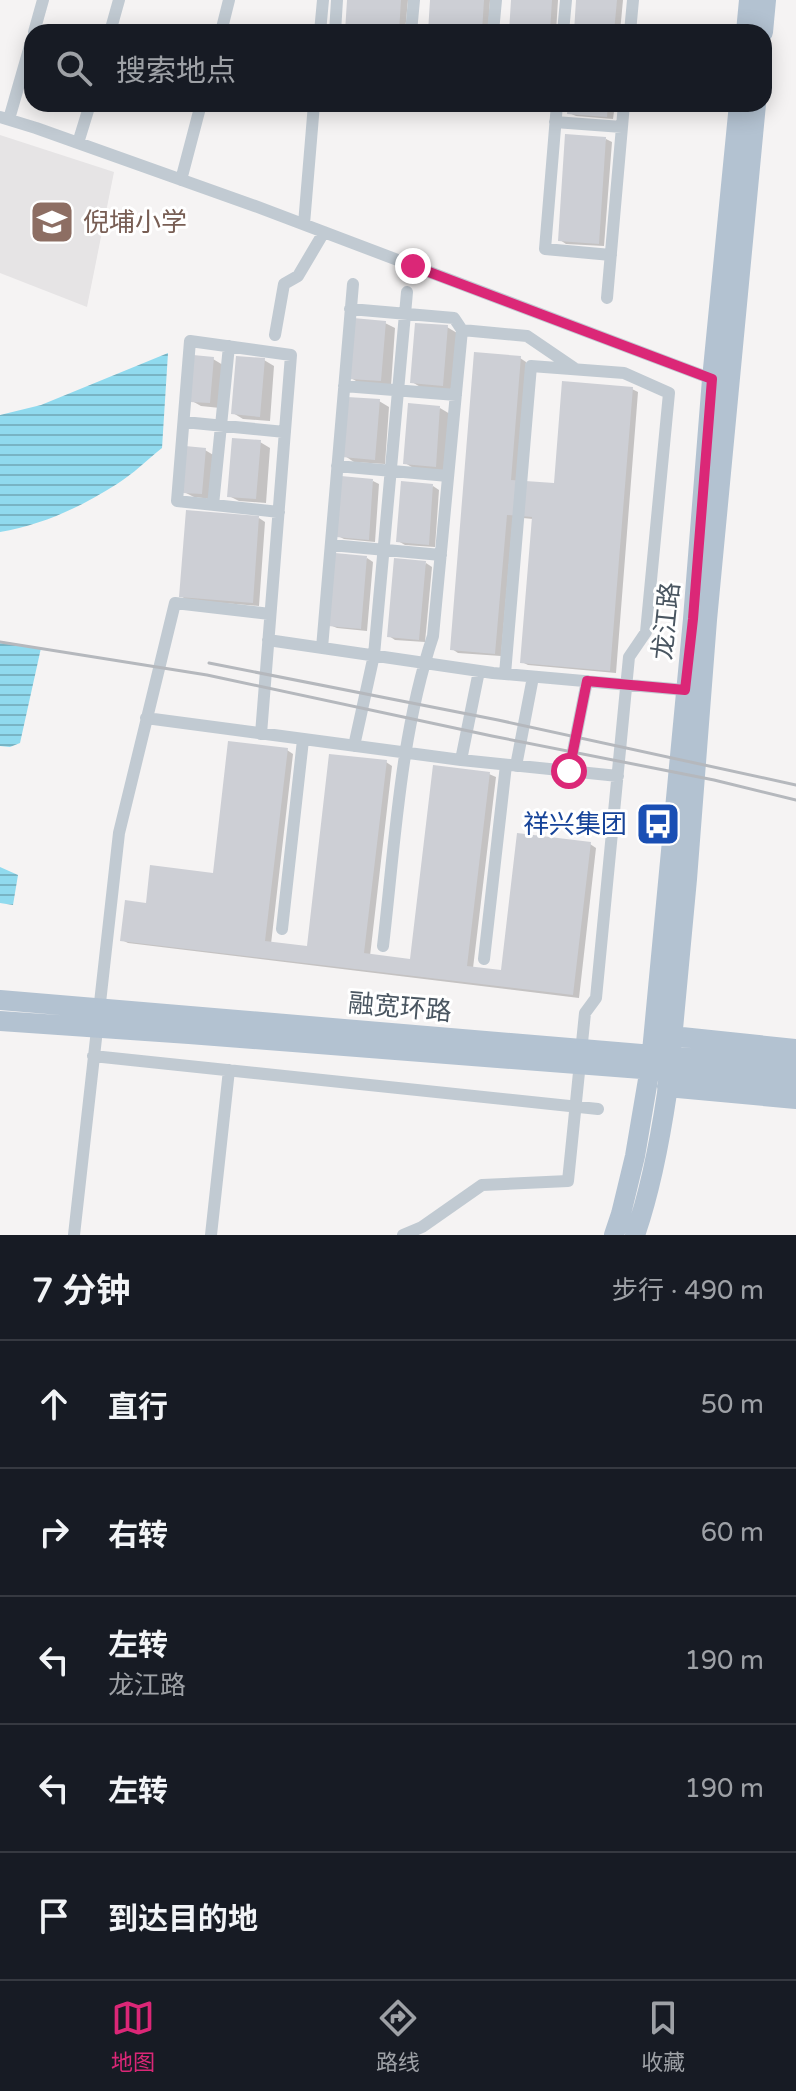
<!DOCTYPE html>
<html lang="zh">
<head>
<meta charset="utf-8">
<style>
	body { margin:0; font-family:"Varela Round","Noto Sans SC",sans-serif; background:#242831; color:#f1f3f6 }
	.stop { position:absolute; width:24px; height:24px; margin:-18px; border:6px solid #db2777; border-radius:50%; background:#fff }
	.stop.end { background:#db2777; border-color:#fff; box-shadow:0 2px 8px #0008 }
	.list { margin:0; padding:0; list-style:none }
	h2 { display:flex; justify-content:space-between; align-items:center; height:104px; margin:0; padding:0 32px; font-size:34px }
	h2 small { font-size:26px; font-weight:400; color:#9ea1a6 }
	.list li { display:grid; grid-template-columns:52px 1fr auto; gap:24px; align-items:center; box-sizing:border-box; height:128px; padding:0 32px; border-top:2px solid #363941 }
	.list b { display:block; font-size:30px; white-space:nowrap }
	.list p { margin:0; font-size:26px; white-space:nowrap; color:#9ea1a6 }
	.list em { font-size:26px; font-style:normal; color:#9ea1a6 }
	.icon { flex:none; width:44px; height:44px; fill:none; stroke:currentColor; stroke-width:2; stroke-linecap:round; stroke-linejoin:round }
	.map { position:relative; flex:none; width:796px; height:1235px; overflow:hidden }
	.search { position:absolute; background:#171b24; box-shadow:0 4px 20px #0003; left:24px; right:24px; top:24px; height:88px; display:flex; align-items:center; gap:20px; box-sizing:border-box; padding:0 28px; border-radius:24px; color:#9ea1a6; font-size:30px }
	.sheet { height:744px; background:#171b24 }
	nav { display:flex; justify-content:space-around; align-items:center; box-sizing:border-box; height:112px; border-top:2px solid #363941; background:#171b24; font-size:22px; color:#9ea1a6 }
	nav a { display:grid; justify-items:center; gap:4px }
	nav .on { color:#db2777 }
	.map>svg:first-child { display:block }
</style>
</head>
<body>
<div class="map">
<svg width="796" height="1235" viewBox="0 0 796 1235">
	<defs>
		<pattern id="water-rules" width="6" height="5" patternUnits="userSpaceOnUse" patternTransform="scale(2)"><rect width="6" height="5" fill="#90daee"/><path d="M0 2.5h6" fill="none" stroke="#78b4c4"/></pattern>
	</defs>
	<rect width="100%" height="100%" fill="#f5f3f3"/>
	<path fill="#e6e4e5" d="M0,135L114,172L87,307L0,273Z"/>
	<path fill="url(#water-rules)" d="M168,353L162,448C147,460 133,474 117,484C81,507 42,525 0,532V415L41,405Z
		M0,641L41,648L20,743L10,747L0,746Z
		M0,867L18,875L13,905L0,903Z"/>
	<path fill="#0003" d="M349,0H408L405,32H347Z
		M432,0H490L488,32H430Z
		M513,0H558L556,32H511Z
		M578,0H623L620,32H576Z
		M570,104H615L613,119L576,116L569,113Z
		M606,139L612,142L604,246L566,244L560,240Z
		M385,323L395,328L391,386L361,384L351,378Z
		M447,327L457,333L452,390L422,388L412,382Z
		M520,358L526,362L517,482L556,485L632,389L638,392L616,673L528,665L522,662L533,519L513,517L501,656L458,653L452,649Z
		M213,359L223,365L220,408L201,406L192,401Z
		M264,360L274,366L270,421L243,419L233,413Z
		M379,401L389,407L385,464L354,462L345,456Z
		M440,408L450,414L445,471L415,469L405,463Z
		M260,442L270,448L266,503L239,501L229,496Z
		M205,450L215,456L212,499L194,497L184,492Z
		M373,481L379,484L375,542L344,539L338,536Z
		M433,486L439,490L435,547L405,545L398,541Z
		M259,518L265,522L259,606L187,600L181,596Z
		M367,558L373,562L367,631L337,628L330,625Z
		M426,563L432,567L425,642L395,640L389,636Z
		M287,750L293,754L271,944L309,949L386,762L392,766L370,956L412,961L489,774L496,777L473,968L503,972L590,844L596,848L579,998L128,943L122,940L148,905L214,875Z"/>
	<path fill="#cdcfd5" d="M347,0H401L399,32H345Z
		M430,0H484L482,32H428Z
		M511,0H552L550,32H509Z
		M576,0H617L614,32H574Z
		M568,104H608L607,117L567,114Z
		M565,134L606,137L599,244L558,241Z
		M353,318L386,321L381,381L349,379Z
		M415,323L448,325L443,386L410,383Z
		M474,352L521,356L511,480L554,483L562,381L633,387L610,671L520,663L532,517L507,515L495,654L450,650Z
		M193,355L214,357L210,403L189,402Z
		M236,356L265,358L260,417L231,414Z
		M347,397L380,399L375,460L342,457Z
		M408,403L440,406L436,467L403,464Z
		M232,438L261,440L256,499L227,497Z
		M185,446L206,448L202,494L182,493Z
		M341,476L373,479L369,540L336,537Z
		M401,481L433,484L429,545L396,542Z
		M186,510L259,516L253,603L179,597Z
		M335,553L367,556L361,629L328,626Z
		M394,558L426,561L419,640L387,637Z
		M228,741L288,748L265,941L307,946L329,754L387,760L364,953L410,959L433,765L490,772L467,966L501,970L517,833L591,842L573,995L120,941L125,900L146,903L150,865L213,873Z"/>
	<g fill="none" stroke-linecap="round" stroke-linejoin="round">
		<path stroke="#c1cad2" stroke-width="12" d="M34,32L43,0
			M110,32L119,0
			M221,32L229,0
			M320,32L323,0
			M335,32L337,0
			M411,32L414,0
			M493,32L496,0
			M563,32L566,0
			M630,32L633,0
			M557,104L545,249L611,255
			M0,117L36,128L255,206L712,379
			M9,119L32,39
			M555,122L622,127
			M78,143L90,104
			M181,180L201,104
			M304,224L314,104
			M607,298L624,104
			M350,309L454,318L462,330L527,336L574,368
			M275,335L284,284L298,276L324,232
			M344,386L456,395
			M184,422L285,432
			M337,466L448,476
			M213,505L229,346
			M331,545L441,555
			M268,640L493,673L685,690
			M322,648L353,284
			M146,718L461,760L618,776
			M261,734L291,355L190,341L177,501L279,512
			M354,746L374,655L407,292
			M461,760L479,671
			M516,766L533,677
			M569,771L587,681
			M282,929L303,740
			M383,946C395,843 400,735 433,636L462,330
			M484,959L506,765
			M93,1056L598,1109
			M74,1235L119,833L175,603L270,614
			M211,1235L229,1070
			M403,1235L422,1227L482,1185L568,1181L585,1013L596,998L629,657L646,632L669,393L624,373L531,366L505,674"/>
		<path stroke="#b3c2d1" stroke-width="20" d="M746,32L749,0
			M763,32L766,0
			M0,1000L796,1067
			M0,1021L189,1034L796,1081
			M672,1036L796,1049
			M667,1087L796,1099
			M614,1235L621,1214L635,1156L651,1062L693,619L712,379L739,104
			M635,1235C651,1189 660,1140 667,1093L687,879L707,620L756,104"/>
		<path stroke="#b5b8bd" stroke-width="3" d="M0,642L207,675L492,736L714,780L796,800
			M209,663L498,720L796,785"/>
	</g>
	<g fill="none" stroke-linecap="round" stroke-linejoin="round">
		<path stroke="#db2777" stroke-width="10" d="M413,266L712,379L693,619L685,690L587,681L569,771"/>
	</g>
	<defs>
		<g id="school-square" transform="scale(2.3)"><rect x="-9" y="-9" width="18" height="18" rx="4" fill="#8d6e63" stroke="#fff"/><path d="M0-5L7-2L0 1L-7-2ZM-4 1L0 2.5L4 1V4Q0 6-4 4Z" fill="#fff"/></g>
		<g id="bus-square" transform="scale(2.3)"><rect x="-9" y="-9" width="18" height="18" rx="4" fill="#1a4fb4" stroke="#fff"/><path d="M-5-6H5V4H4V6H2V4H-2V6H-4V4H-5ZM-3.5-4V0h7V-4ZM-3.5 1.2v1.5H-2V1.2ZM2 1.2v1.5H3.5V1.2Z" fill="#fff"/></g>
	</defs>
	<g fill-rule="evenodd">
		<use href="#school-square" x="52" y="222"/>
		<use href="#bus-square" x="658" y="824"/>
	</g>
	<g text-anchor="middle" stroke-width="6" stroke-linejoin="round" paint-order="stroke">
		<g font-size="26" fill="#785e54" stroke="#fff" text-anchor="start">
			<text x="83" y="231">倪埔小学</text>
		</g>
		<g font-size="26" fill="#4a5661" stroke="#fff">
			<text transform="translate(666 621) rotate(-84)" y="9">龙江路</text>
			<text transform="translate(400 1007) rotate(5)" y="9">融宽环路</text>
		</g>
		<g font-size="26" fill="#164399" stroke="#fff" text-anchor="end">
			<text x="627" y="833">祥兴集团</text>
		</g>
	</g>
</svg>
<div class="stop" style="left:569px;top:771px"></div>
<div class="stop end" style="left:413px;top:266px"></div>
<div class="search"><svg class="icon" aria-label="search" viewBox="0 0 24 24"><circle cx="10" cy="10" r="6"/><path d="M15 15l6 6"/></svg>搜索地点</div>
</div>
<section class="sheet">
<h2>7 分钟<small>步行 · 490 m</small></h2>
<ul class="list">
<li><svg class="icon" aria-label="ahead" viewBox="0 0 24 24"><path d="M12 20V5M6 11l6-6 6 6"/></svg><div><b>直行</b></div><em>50 m</em></li>
<li><svg class="icon" aria-label="right" viewBox="0 0 24 24"><path d="M7 20v-9h11M14 6l5 5-5 5"/></svg><div><b>右转</b></div><em>60 m</em></li>
<li><svg class="icon" aria-label="left" viewBox="0 0 24 24"><path d="M17 20v-9H6M10 6l-5 5 5 5"/></svg><div><b>左转</b><p>龙江路</p></div><em>190 m</em></li>
<li><svg class="icon" aria-label="left" viewBox="0 0 24 24"><path d="M17 20v-9H6M10 6l-5 5 5 5"/></svg><div><b>左转</b></div><em>190 m</em></li>
<li><svg class="icon" aria-label="arrive" viewBox="0 0 24 24"><path d="M6 21V4h12l-3 4 3 4H6"/></svg><div><b>到达目的地</b></div></li>
</ul>
</section>
<nav>
<a class="on"><svg class="icon" aria-label="map" viewBox="0 0 24 24"><path d="M3 6l6-2 6 2 6-2v14l-6 2-6-2-6 2zM9 4v14M15 6v14"/></svg>地图</a>
<a><svg class="icon" aria-label="directions" viewBox="0 0 24 24"><path d="M12 3l9 9-9 9-9-9zM9 14v-3h6M13 9l2 2-2 2"/></svg>路线</a>
<a><svg class="icon" aria-label="saved" viewBox="0 0 24 24"><path d="M7 4h10v16l-5-4-5 4z"/></svg>收藏</a>
</nav>
</body>
</html>
